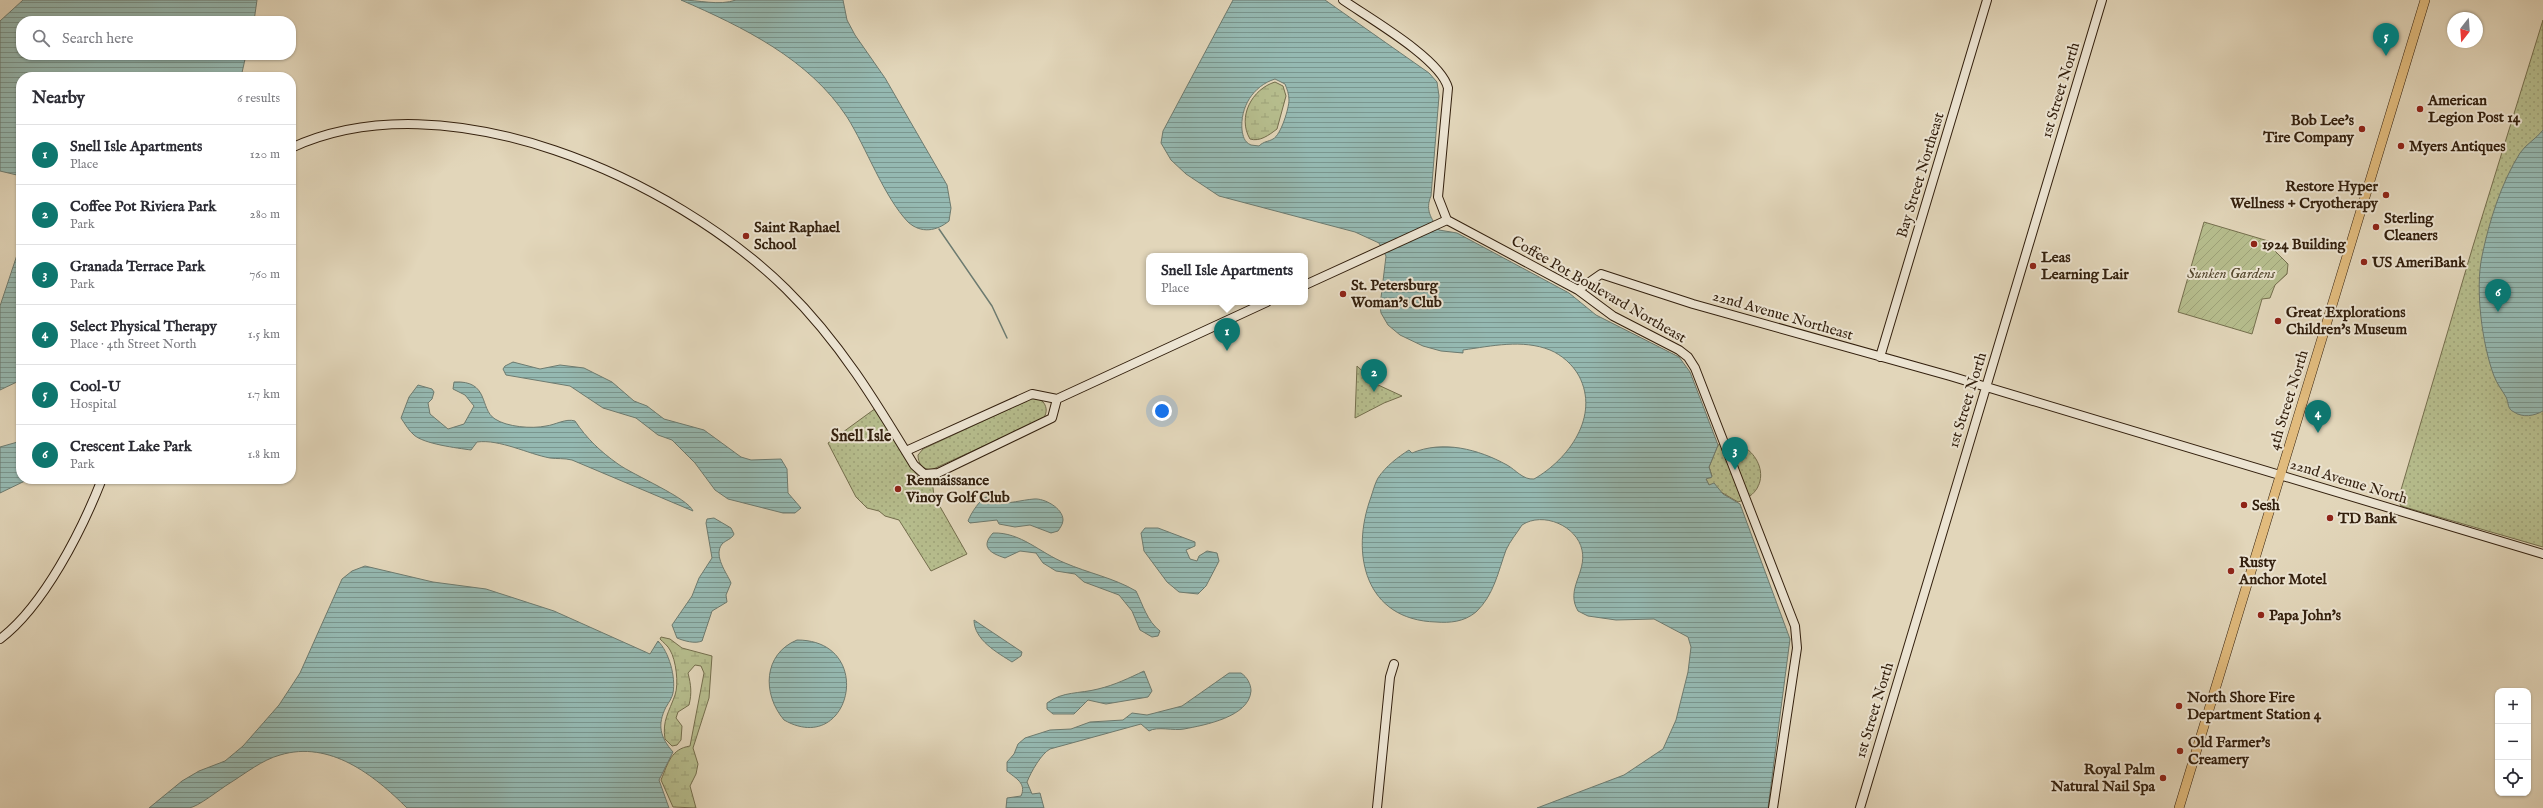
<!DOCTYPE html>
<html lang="en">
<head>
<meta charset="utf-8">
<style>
	body { margin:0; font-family:"IM FELL English",serif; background:#f2f2f3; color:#2b2b33 }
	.controls { position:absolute; right:12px; bottom:12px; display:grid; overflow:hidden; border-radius:8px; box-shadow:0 1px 3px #0004 }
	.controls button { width:36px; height:36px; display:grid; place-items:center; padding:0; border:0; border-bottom:1px solid #e1e1e2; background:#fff; color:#2b2b33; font:20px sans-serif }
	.compass { position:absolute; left:2447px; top:12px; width:36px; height:36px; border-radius:50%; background:#fff; box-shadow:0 1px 3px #0004; rotate:197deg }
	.you { position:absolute; left:1162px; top:411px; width:14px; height:14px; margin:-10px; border:3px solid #fff; border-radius:50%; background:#1a73e8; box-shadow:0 0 0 6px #1a73e833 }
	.badge { display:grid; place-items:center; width:26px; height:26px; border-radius:50%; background:#0f766e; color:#fff; font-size:13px; font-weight:700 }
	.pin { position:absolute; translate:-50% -33px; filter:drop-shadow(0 1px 2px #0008) }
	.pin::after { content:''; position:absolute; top:21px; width:14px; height:12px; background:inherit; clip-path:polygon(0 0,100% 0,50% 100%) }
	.popup { position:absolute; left:1146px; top:253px; width:162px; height:52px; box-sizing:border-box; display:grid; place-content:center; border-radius:8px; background:#fff; filter:drop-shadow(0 1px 3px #0005); font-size:13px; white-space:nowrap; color:#7c7c81 }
	.popup b { font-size:15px; color:#2b2b33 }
	.popup::after { content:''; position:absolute; left:50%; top:100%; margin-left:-8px; border:8px solid transparent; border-top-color:#fff }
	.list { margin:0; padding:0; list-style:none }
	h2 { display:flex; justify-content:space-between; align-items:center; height:52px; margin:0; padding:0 16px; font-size:17px }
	h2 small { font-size:13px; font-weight:400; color:#7c7c81 }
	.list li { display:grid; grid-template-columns:26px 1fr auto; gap:12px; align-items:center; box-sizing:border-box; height:60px; padding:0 16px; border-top:1px solid #e1e1e2 }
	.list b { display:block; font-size:15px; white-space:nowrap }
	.list p { margin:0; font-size:13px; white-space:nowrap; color:#7c7c81 }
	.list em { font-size:13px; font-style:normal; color:#7c7c81 }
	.icon { flex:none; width:22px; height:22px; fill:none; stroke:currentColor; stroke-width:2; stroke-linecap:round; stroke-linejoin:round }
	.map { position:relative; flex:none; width:2543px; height:808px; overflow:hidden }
	.search { position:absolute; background:#fff; box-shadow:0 1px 3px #0004; left:16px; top:16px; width:280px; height:44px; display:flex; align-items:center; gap:10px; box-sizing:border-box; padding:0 14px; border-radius:16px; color:#7c7c81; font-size:15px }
	.panel { position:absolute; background:#fff; box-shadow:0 1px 3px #0004; left:16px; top:72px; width:280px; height:412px; border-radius:16px }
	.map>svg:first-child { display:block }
</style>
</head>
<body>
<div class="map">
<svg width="2543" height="808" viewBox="0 0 2543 808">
	<defs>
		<pattern id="wetland-marsh" width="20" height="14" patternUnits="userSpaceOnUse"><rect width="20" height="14" fill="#b6bd8d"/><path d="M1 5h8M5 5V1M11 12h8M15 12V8" fill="none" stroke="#9da278"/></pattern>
		<pattern id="park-dots" width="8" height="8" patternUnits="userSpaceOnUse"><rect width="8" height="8" fill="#b6bd8d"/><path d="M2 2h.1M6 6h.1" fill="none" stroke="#9da278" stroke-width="1.8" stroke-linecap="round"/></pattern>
		<pattern id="garden-furrows" width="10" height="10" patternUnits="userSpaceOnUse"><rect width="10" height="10" fill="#b6bd8d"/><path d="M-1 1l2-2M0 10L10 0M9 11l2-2" fill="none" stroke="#9da278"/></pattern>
		<pattern id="water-rules" width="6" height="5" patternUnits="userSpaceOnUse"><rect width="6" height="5" fill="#95b9b2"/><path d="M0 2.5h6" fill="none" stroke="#7a968f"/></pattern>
	</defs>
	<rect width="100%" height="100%" fill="#e2d6ba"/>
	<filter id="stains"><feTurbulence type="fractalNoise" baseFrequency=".005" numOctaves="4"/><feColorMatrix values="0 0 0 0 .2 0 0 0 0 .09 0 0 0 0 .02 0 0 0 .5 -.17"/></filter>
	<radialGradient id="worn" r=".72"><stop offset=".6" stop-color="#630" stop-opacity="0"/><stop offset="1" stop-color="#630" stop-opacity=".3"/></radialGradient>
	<path fill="url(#wetland-marsh)" stroke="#746e4d" d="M1275,82L1283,86L1286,96L1277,129C1269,135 1260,142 1250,139C1237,117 1252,89 1275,82Z
		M661,637L670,639L682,648L712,656L709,698L693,748L698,764L696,774L690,786L696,808L673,807L661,780C668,763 671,749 690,746L704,673L701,666L695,665L688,673C691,685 692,693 689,705L678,712L676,718L682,726L681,740L677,745L672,746L665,739C662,721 669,712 675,695C679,684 676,660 670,650C668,646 663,642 660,639Z"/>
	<path fill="url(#park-dots)" stroke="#746e4d" d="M2543,20V547L2401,506L2398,500L2473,246Z
		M1357,366L1376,384L1402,396L1384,403L1355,418Z
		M1033,398L1041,400C1047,405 1048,412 1043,419L931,470C922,469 918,463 918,455L923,449Z
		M876,408L921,482L932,480L934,496L967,554L931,571L899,520L885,516L879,511L867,508L856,497L828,443Z
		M1727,441C1762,445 1776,490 1738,502L1709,485L1706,479L1712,476L1709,467L1718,445Z"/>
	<path fill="url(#garden-furrows)" stroke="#746e4d" d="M2204,222L2275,243V251L2288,264L2287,274L2275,285L2270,298L2262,299L2252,334L2178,312Z"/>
	<path fill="url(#water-rules)" stroke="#6d7b70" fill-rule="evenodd" d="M23,0H257L254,21H21V55H246L241,77H21V176L0,171V21Z
		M681,0C699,0 719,6 736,0H843L847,20L855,35L885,78L947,185L951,208L949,221C937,231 921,234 908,222C884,197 866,147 847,117C809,59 743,27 681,0Z
		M1233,0H1325L1429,73L1437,82L1439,96L1431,196C1425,210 1431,218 1439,230L1457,233L1569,293L1596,315L1679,357L1690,372L1718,445L1709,467L1712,477L1706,479L1709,485L1714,483L1723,494L1740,504L1790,639L1768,808H1537L1624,775L1663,749L1676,720L1688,672L1691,647L1688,637L1654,619L1616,620L1588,616L1578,611C1565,589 1587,573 1582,550C1577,526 1543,511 1522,525C1517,533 1510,541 1506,550C1498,572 1494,595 1476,612C1464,622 1450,623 1436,622C1365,620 1350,554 1371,497C1373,491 1375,483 1378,478C1386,466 1398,457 1409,450L1412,453C1443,440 1478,449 1507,465C1516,470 1523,480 1534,479C1569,459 1600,416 1579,376C1573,365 1562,355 1550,350C1522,339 1492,346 1463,350V353L1441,351L1423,346L1400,335L1388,325L1381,313L1380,306L1386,256L1379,243L1355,232L1219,196L1186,174L1171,160L1161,143L1163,131ZM1275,79L1285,84C1287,89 1289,94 1289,100C1289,108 1281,135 1273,139C1268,142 1264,141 1259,146L1251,145C1244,142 1243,136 1242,130C1240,107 1253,86 1275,79Z
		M2543,130V411C2534,416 2523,418 2514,412C2507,409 2509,403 2506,397C2502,390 2497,384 2494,376C2482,344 2475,289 2482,256C2489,222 2501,183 2520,153C2526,144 2536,139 2543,130Z
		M21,243V380L0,390V306Z
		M513,362L540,369L560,365L584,368L612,382L634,401L647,406L664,419L704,430L741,457L751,460L781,459L787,469L788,493L801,508L795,513H783L728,499L715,490L695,463L672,440L658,435L636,418L603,408L570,386L506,375L503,369L505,366Z
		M454,382C490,380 479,409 495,419C507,427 532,429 546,426C555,425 566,418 575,421C587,439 601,452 618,464C633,475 688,498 693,511L572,460C564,458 557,459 550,458C528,454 500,439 477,442L471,450C457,448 424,444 414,435C409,431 405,424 401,418L409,397L418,385L432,389L434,392L432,399L428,403L430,414L448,429L464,424L474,406L465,395L453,389Z
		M21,441V479H29L0,493V447Z
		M988,496L996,503C1010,504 1021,500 1034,499C1044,498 1063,508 1063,520C1063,524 1060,528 1058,531L1051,533L1030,525L1015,527L999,524L997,520L970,523L968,521C971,513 980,499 988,496Z
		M714,518L731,528L734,534C732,539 726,540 722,544C713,556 727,573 731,583L726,595L727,602L712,611L702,641C695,644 684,641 677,638L672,625L692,596L699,578L712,558L706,523L707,519Z
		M1145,528H1158L1195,542V546L1186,550L1190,559L1197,561L1199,556L1207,551L1217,553L1219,561L1206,586L1198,594L1179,592L1167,582L1144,551L1141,533Z
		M993,533C1021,532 1040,553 1065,563C1088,573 1114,578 1136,591C1143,605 1147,621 1160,631L1158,636L1152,637L1140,630L1132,611L1119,595L1084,582L1075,574L1056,571L1043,563L1036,553L1020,551L1005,558C990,553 980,547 993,533Z
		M365,566L433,582L486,589L554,611L650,654L658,641C669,652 676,677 673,693C672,698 669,702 666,707C657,725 660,737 673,752L659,780L669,808H407C374,775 330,740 280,755C262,760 246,773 230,783C220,789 198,807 189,808C176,808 162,808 149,808L182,781L199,771L225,761L243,746L279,705L300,673L342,579L352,571Z
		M974,620L1022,652L1021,656L1012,662C998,653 974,640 974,620Z
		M797,640C877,640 851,758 784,720C762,694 763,654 797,640Z
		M1144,671L1152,691L1148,697L1106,704L1088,700L1074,714H1053L1047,709V703C1063,691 1079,694 1098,689C1115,685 1129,678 1144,671Z
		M1229,673H1241C1247,677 1251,684 1251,691C1249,717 1205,725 1184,729C1174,731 1157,726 1149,731L1141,724L1050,749C1041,754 1031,772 1027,782L1032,794L1040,793L1044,808H1006L1007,798L1021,796C1027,783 1015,778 1007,771V762L1014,754L1018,744L1025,738L1050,730L1071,729L1090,722L1123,720L1132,713L1147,715L1182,706Z"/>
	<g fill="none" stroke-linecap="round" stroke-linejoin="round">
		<path stroke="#6d7b70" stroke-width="1.5" d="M939,229L992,306L1007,338"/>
		<g stroke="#321f0d" stroke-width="10">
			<path id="secondary" d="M1343,0C1369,18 1441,59 1448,88L1438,197L1447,220L1578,290L1613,316L1679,350L1688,357L1695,368L1795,626L1797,648L1773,808
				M291,148C446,76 674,179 786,289C839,341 876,402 914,465L924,474L938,473L1052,418L1057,399
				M1305,285L1447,220
				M1578,290L1601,274L1693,304L1950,376L2543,554
				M1880,357L1987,0
				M906,451L1032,394L1057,399L1267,302
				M0,639C44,606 82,530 102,479
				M1377,808L1390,677L1394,664
				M1860,808L2102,0"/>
		</g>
		<g stroke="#321f0d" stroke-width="10">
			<path id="primary" d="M2179,808L2425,0"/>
		</g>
		<use href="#secondary" stroke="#ece4d2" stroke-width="8"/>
		<use href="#primary" stroke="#e1bb7d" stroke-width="9"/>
	</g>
	<g fill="#8f2418" stroke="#ece4d2" stroke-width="1.5">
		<circle cx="2420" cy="109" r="4"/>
		<circle cx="2362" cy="129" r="4"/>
		<circle cx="2401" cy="146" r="4"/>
		<circle cx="2386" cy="195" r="4"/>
		<circle cx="2376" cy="227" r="4"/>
		<circle cx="746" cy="236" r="4"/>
		<circle cx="2254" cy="244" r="4"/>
		<circle cx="2364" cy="262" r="4"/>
		<circle cx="2033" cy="266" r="4"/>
		<circle cx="1343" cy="294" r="4"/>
		<circle cx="2278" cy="321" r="4"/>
		<circle cx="898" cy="489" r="4"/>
		<circle cx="2244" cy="505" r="4"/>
		<circle cx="2330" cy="518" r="4"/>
		<circle cx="2231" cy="571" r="4"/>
		<circle cx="2261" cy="615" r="4"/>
		<circle cx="2179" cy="706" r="4"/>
		<circle cx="2180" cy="751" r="4"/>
		<circle cx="2163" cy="778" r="4"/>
	</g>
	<g text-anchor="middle" stroke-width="4" stroke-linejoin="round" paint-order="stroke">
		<g font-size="15" fill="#321f0d" stroke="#ece4d2">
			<text transform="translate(2060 90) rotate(-73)" y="5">1st Street North</text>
			<text transform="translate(1920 175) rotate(-73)" y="5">Bay Street Northeast</text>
			<text transform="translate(1599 289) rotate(30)" y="5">Coffee Pot Boulevard Northeast</text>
			<text transform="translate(1783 315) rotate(16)" y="5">22nd Avenue Northeast</text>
			<text transform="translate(1967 400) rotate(-73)" y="5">1st Street North</text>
			<text transform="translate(2288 400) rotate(-73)" y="5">4th Street North</text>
			<text transform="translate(2349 481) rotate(17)" y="5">22nd Avenue North</text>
			<text transform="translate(1874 710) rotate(-73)" y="5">1st Street North</text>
		</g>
		<g font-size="15" font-weight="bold" fill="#321f0d" stroke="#ece4d2" text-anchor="start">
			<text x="2428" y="105">American<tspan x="2428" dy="17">Legion Post 14</tspan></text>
			<text x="2354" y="125" text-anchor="end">Bob Lee's<tspan x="2354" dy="17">Tire Company</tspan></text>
			<text x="2409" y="151">Myers Antiques</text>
			<text x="2378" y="191" text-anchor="end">Restore Hyper<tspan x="2378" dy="17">Wellness + Cryotherapy</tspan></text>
			<text x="2384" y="223">Sterling<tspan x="2384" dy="17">Cleaners</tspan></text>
			<text x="754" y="232">Saint Raphael<tspan x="754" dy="17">School</tspan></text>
			<text x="2262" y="249">1924 Building</text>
			<text x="2041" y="262">Leas<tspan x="2041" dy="17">Learning Lair</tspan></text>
			<text x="2372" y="267">US AmeriBank</text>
			<text x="1351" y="290">St. Petersburg<tspan x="1351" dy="17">Woman's Club</tspan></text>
			<text x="2286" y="317">Great Explorations<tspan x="2286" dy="17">Children's Museum</tspan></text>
			<text x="906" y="485">Rennaissance<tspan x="906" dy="17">Vinoy Golf Club</tspan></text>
			<text x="2252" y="510">Sesh</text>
			<text x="2338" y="523">TD Bank</text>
			<text x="2239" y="567">Rusty<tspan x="2239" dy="17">Anchor Motel</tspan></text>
			<text x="2269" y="620">Papa John's</text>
			<text x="2187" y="702">North Shore Fire<tspan x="2187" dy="17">Department Station 4</tspan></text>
			<text x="2188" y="747">Old Farmer's<tspan x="2188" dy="17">Creamery</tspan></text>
			<text x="2155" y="774" text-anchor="end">Royal Palm<tspan x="2155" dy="17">Natural Nail Spa</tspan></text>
		</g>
		<g font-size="15" font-style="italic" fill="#53462d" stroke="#ece4d2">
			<text x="2231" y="278">Sunken Gardens</text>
		</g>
		<g font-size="16" font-weight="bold" fill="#321f0d" stroke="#ece4d2">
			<text x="861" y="441">Snell Isle</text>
		</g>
	</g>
	<rect width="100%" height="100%" filter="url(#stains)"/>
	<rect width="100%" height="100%" fill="url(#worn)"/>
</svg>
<div class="controls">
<button>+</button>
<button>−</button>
<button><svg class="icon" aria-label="locate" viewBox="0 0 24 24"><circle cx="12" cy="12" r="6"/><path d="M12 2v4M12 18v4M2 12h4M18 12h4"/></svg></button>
</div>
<svg class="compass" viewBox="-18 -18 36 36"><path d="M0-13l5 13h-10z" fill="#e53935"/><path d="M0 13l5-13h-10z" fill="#7c7c81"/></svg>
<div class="you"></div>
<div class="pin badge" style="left:1227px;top:351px">1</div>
<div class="popup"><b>Snell Isle Apartments</b>Place</div>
<div class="pin badge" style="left:1374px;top:392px">2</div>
<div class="pin badge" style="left:1735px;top:470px">3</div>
<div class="pin badge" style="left:2318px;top:433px">4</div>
<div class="pin badge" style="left:2386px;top:56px">5</div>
<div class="pin badge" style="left:2498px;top:312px">6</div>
<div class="search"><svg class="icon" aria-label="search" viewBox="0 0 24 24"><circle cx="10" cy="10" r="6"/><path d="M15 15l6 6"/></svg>Search here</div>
<section class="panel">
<h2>Nearby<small>6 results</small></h2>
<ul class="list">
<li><span class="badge">1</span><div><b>Snell Isle Apartments</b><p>Place</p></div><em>120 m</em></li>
<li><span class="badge">2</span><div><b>Coffee Pot Riviera Park</b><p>Park</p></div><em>280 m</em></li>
<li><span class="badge">3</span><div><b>Granada Terrace Park</b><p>Park</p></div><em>760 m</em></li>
<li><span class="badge">4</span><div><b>Select Physical Therapy</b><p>Place · 4th Street North</p></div><em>1.5 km</em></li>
<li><span class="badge">5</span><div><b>Cool-U</b><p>Hospital</p></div><em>1.7 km</em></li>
<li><span class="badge">6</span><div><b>Crescent Lake Park</b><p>Park</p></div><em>1.8 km</em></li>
</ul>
</section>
</div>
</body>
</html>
